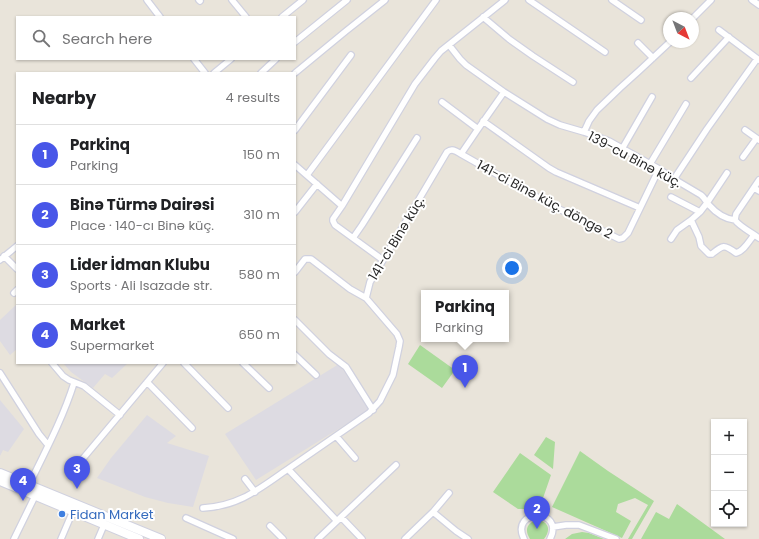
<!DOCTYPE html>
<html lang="en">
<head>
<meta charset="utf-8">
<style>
	body { margin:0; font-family:Poppins,sans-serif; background:#f6f6f6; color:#202124 }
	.controls { position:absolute; right:12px; bottom:12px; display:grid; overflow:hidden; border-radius:0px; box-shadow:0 1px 3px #0004 }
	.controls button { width:36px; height:36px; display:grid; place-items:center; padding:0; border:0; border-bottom:1px solid #e0e0e0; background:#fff; color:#202124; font:20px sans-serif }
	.compass { position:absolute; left:663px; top:12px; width:36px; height:36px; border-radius:50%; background:#fff; box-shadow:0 1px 3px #0004; rotate:138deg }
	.you { position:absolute; left:512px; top:268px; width:14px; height:14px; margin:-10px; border:3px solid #fff; border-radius:50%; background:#1a73e8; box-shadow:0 0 0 6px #1a73e833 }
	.badge { display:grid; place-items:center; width:26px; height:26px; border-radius:50%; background:#4856e8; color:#fff; font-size:13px; font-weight:700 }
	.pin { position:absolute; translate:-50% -33px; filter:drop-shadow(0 1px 2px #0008) }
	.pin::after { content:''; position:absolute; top:21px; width:14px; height:12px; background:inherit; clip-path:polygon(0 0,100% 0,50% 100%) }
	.popup { position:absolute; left:421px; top:290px; width:88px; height:52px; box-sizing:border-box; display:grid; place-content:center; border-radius:0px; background:#fff; filter:drop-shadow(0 1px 3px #0005); font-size:13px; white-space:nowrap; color:#757577 }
	.popup b { font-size:15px; color:#202124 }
	.popup::after { content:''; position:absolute; left:50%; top:100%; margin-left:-8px; border:8px solid transparent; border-top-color:#fff }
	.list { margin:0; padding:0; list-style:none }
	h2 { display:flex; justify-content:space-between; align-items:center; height:52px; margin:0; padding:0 16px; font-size:17px }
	h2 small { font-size:13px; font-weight:400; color:#757577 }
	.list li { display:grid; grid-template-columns:26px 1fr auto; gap:12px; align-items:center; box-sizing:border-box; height:60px; padding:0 16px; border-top:1px solid #e0e0e0 }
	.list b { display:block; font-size:15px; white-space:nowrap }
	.list p { margin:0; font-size:13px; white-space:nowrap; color:#757577 }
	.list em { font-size:13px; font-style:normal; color:#757577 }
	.icon { flex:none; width:22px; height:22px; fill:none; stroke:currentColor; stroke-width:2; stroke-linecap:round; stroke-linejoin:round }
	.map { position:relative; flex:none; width:759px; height:539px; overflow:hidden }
	.search { position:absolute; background:#fff; box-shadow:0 1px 3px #0004; left:16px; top:16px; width:280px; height:44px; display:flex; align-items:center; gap:10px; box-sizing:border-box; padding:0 14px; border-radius:0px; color:#757577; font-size:15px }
	.panel { position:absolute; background:#fff; box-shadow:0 1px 3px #0004; left:16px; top:72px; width:280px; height:292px; border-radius:0px }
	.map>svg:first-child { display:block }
</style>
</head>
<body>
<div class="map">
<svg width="759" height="539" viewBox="0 0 759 539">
	<rect width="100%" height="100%" fill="#e9e4da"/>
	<path fill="#dddbe2" d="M17,304V349L10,355L0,341V320Z
		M63,363H128L112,378L105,374L93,388L71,372Z
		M339,364L369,410L256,480L225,434Z
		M0,400L24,429L8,452L3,450L0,456Z
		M147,415L176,436L167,443L209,456L193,507L168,503L145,497L97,478L111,458Z"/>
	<path fill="#abdb9b" d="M420,345L455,370L442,388L408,364Z
		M546,437L555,442L553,469L534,455Z
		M580,451L608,471L654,501L632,539H628L648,505L635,498L618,504L616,512L631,521L622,538L552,507Z
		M520,453L551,475L542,501L537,506L526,509H518L493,492Z
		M677,504L725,539H641L656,512L669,519Z
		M538,520C549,522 551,530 544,539H530C524,530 527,522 538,520Z
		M582,532L589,533L604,539H565L572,534Z"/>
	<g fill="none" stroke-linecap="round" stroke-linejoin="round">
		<g stroke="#d0d1df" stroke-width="8">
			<path id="minor" d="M147,0L160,17
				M199,0L200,1
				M232,0L246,17
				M529,0L605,52
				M612,0L641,20
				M752,0L759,5
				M282,17L303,0
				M483,17L509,39L533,56L573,82
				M693,18L711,0
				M719,30L759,60
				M295,42L347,0
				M638,43L653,58
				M449,45L460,59L466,65L504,92L547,119L560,125L584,132L609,141L659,169L674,179L701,195C705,198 706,202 709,205C716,213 725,219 735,220C739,226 752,233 759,238
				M194,59L205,73
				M214,73L231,59
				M261,73L276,59
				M295,73L346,31L385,0
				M691,78L729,37
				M442,102L478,129
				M483,121L549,168L556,172L640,208
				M295,130L351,55
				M745,130L759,140
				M584,132L589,121L597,110L620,88L640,70L670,42
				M622,149L652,97
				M461,154L551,205L619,239L623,238L628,233L659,169
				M743,157L756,139
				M650,164L686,104
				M295,165L342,206
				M307,175L436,0
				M674,179L707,129L757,59
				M754,188L759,191
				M671,197L700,212
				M295,212L317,184
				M691,220L699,237L701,246L709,254H712C723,245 724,244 736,253C744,251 749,241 754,235
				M735,220L736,214L759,180
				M353,238L362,225L417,138
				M671,239L677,230L691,220L700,212L707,203L727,173
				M4,256L17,269
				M0,260L17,246
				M383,260L335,225L333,221V219L342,206L415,84L435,58L441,51L505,0
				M295,272L305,259H311L350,289L366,298
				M14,293L17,290
				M295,320L329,354L346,367L373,410
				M295,355L316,375
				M52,363L63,376L69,380L84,386L120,415
				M184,363L228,408
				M243,363L269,388
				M0,373L39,434L48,445
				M147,382L192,428
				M336,436L355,458
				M75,468L163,363
				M245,479L255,492
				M29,485C45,452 63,418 74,383
				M203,508C240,506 260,488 288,469
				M433,512L456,531L468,539
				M341,517L396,465
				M186,518L233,539
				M270,526L283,539
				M553,527L566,525H579L616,539
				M14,539L35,496
				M61,539L73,511
				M98,539L104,525
				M318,539L337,521
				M362,539L341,517L337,521L288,469L369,413L380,401L393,375L399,347L400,341L397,334L366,298L370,282L447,152C452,148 456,151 461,154L478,129L504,92
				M405,539L433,512L449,493
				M524,539C509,508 566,508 550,539"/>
		</g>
		<g stroke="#d0d1df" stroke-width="10">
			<path id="secondary" d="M0,473L161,539
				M0,481L139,539"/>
		</g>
		<use href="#minor" stroke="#fff" stroke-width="5.5"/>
		<use href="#secondary" stroke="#fff" stroke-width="8"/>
	</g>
	<circle fill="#3f7fe0" stroke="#fff" stroke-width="1.5" cx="62" cy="514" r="4"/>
	<g text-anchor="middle" stroke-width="4" stroke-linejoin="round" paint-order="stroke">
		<g font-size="13" fill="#282828" stroke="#fff">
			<text transform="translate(635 159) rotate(28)" y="5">139-cu Binə küç.</text>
			<text transform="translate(545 199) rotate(28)" y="5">141-ci Binə küç. döngə 2</text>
			<text transform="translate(396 238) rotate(-59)" y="5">141-ci Binə küç.</text>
		</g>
		<g font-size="13" fill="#366cbe" stroke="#fff" text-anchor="start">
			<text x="70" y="519">Fidan Market</text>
		</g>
	</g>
</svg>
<div class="controls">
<button>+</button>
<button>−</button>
<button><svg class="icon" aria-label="locate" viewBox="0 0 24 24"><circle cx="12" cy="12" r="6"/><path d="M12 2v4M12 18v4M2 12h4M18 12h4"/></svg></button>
</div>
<svg class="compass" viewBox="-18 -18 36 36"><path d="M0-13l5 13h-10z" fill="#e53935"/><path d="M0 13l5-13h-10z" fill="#757577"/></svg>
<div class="you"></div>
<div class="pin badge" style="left:465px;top:388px">1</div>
<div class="popup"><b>Parkinq</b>Parking</div>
<div class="pin badge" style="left:537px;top:529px">2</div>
<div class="pin badge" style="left:77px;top:489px">3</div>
<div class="pin badge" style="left:23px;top:501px">4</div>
<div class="search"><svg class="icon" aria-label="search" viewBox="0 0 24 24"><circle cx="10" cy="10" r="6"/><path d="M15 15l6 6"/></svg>Search here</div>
<section class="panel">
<h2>Nearby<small>4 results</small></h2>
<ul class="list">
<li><span class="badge">1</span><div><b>Parkinq</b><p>Parking</p></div><em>150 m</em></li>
<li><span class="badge">2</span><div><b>Binə Türmə Dairəsi</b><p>Place · 140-cı Binə küç.</p></div><em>310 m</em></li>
<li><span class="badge">3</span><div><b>Lider İdman Klubu</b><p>Sports · Ali Isazade str.</p></div><em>580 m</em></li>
<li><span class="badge">4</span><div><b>Market</b><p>Supermarket</p></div><em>650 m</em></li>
</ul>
</section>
</div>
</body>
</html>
